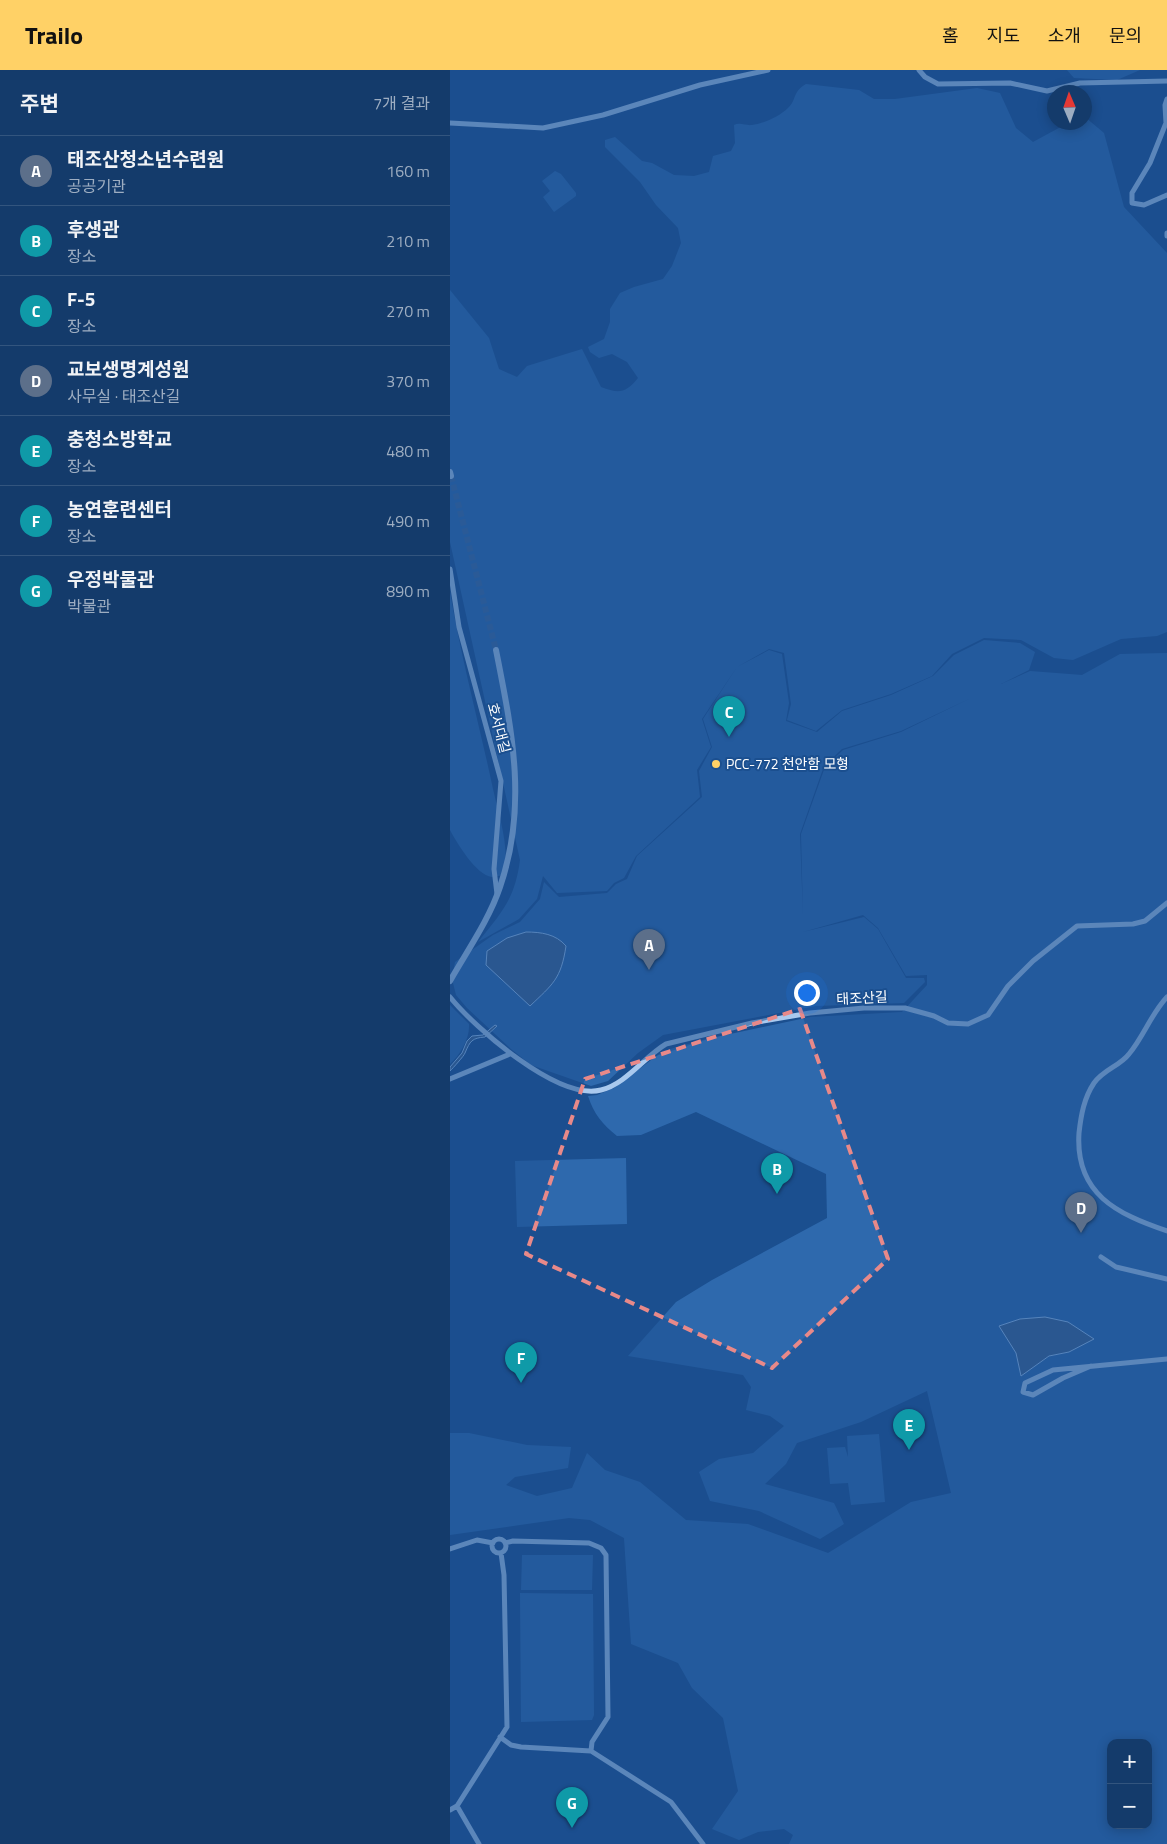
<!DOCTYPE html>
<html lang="ko">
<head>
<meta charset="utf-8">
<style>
	body { margin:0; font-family:"Titillium Web","Noto Sans KR",sans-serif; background:#1d4271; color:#f1f3f6 }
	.controls { position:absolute; right:15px; bottom:15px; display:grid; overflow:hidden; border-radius:10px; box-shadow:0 2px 12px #0003 }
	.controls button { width:45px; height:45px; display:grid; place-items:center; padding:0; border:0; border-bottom:1px solid #33557e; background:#143b6b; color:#f1f3f6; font:25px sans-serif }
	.compass { position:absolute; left:597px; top:15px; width:45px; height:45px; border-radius:50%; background:#143b6b; box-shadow:0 2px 12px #0003; rotate:358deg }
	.you { position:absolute; left:356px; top:922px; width:18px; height:18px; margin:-12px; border:4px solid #fff; border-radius:50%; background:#1a73e8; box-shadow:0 0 0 8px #1a73e833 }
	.badge { display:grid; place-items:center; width:32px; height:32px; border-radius:50%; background:#ffd166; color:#fff; font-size:16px; font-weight:700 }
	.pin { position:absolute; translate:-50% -41px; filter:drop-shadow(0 1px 2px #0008) }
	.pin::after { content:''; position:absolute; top:26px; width:18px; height:15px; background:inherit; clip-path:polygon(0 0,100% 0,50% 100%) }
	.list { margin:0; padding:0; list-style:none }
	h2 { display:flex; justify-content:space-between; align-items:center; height:65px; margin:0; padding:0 20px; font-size:21px }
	h2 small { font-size:16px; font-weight:400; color:#9dadc1 }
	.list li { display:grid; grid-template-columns:32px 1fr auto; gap:15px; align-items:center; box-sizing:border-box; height:70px; padding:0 20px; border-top:1px solid #33557e }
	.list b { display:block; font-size:19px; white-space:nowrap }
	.list p { margin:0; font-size:16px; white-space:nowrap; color:#9dadc1 }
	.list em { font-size:16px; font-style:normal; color:#9dadc1 }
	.map { position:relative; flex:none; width:717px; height:1774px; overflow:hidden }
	header { display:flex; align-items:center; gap:30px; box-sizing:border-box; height:70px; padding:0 25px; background:#ffd166; color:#111 }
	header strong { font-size:24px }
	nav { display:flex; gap:28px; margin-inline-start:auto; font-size:18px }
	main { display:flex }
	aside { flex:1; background:#143b6b }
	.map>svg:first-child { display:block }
</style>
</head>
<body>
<header>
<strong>Trailo</strong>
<nav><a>홈</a><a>지도</a><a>소개</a><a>문의</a></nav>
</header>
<main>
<aside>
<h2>주변<small>7개 결과</small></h2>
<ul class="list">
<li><span class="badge" style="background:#5c6f8a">A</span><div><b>태조산청소년수련원</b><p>공공기관</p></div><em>160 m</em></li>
<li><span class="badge" style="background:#0f9aa8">B</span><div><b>후생관</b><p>장소</p></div><em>210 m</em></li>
<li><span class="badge" style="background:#0f9aa8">C</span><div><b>F-5</b><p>장소</p></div><em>270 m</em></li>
<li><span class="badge" style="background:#5c6f8a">D</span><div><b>교보생명계성원</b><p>사무실 · 태조산길</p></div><em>370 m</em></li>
<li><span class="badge" style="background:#0f9aa8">E</span><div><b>충청소방학교</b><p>장소</p></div><em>480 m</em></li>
<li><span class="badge" style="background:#0f9aa8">F</span><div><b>농연훈련센터</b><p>장소</p></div><em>490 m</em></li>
<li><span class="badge" style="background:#0f9aa8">G</span><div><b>우정박물관</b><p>박물관</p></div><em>890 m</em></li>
</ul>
</aside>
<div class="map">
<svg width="717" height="1774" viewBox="0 0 717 1774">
	<rect width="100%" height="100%" fill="#1b4f8f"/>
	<path fill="#2e69ad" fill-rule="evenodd" d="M617,0H690L667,10L624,8Z
		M356,14L409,20L424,29H445L527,18L550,23L566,58L583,72L618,53L634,52L635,47L654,63L674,137L717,183V562L707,566L671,569L623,590L604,588L571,570L534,568L502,584L482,606L441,624L392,640L366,661L337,650L341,634L334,583L319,579L287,597L252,649L261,677L247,700L250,727L186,786L174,808L164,813L157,821L107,823L93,806L87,829L69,849L28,872C52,842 65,829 70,790L0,472V220L39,268L49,299L67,307L77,296L132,279L151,317C169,324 176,323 188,308L177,292L162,284L149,288L140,282L138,277L154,269L160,252V239L170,223L184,217L213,209L222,196L231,173L228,158L206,135L190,112L155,77V70L165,67L192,91L202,93L224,105L244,106L259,102L263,86L281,81L285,73L284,55C290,52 296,56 302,55C313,54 330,46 338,38C347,30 342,22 356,14Z
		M105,101L111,104L126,123V126L104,142L93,127L100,121L92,111Z
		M0,522C11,588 29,653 43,719C49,746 60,777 54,805C51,805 45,807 42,807C26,805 7,773 0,760Z
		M534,570L570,573L585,582L579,600L551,614L580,601L632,605L670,584L717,583V1774H339L343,1765L334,1759L308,1762L289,1770L262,1759L288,1721L273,1648L242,1618L228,1593L181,1574L174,1468L140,1450L119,1448L0,1465V1363H19L77,1375L121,1377L118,1398L65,1407L56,1415L87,1426L122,1418L137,1383L155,1400L190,1412L236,1450L298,1454L378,1483L461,1432L501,1423L477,1321L411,1352L347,1373L336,1394L315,1414L384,1433L394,1454L370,1469L309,1441L260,1431L249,1402L269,1389L303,1383L334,1356L320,1346L296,1340L301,1317L293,1305L178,1286L226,1232L262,1210L377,1148L376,1104L246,1042L191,1065L167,1066C152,1054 144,1044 138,1026L147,1025L164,1018L213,981L252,970L360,947L452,942L477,915V905L456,906L428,858L413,845L353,862L414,847L428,859L456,908H474L475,912L454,933L366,936L213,965L188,983L158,1011L141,1016L81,995L61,979L17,938L6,925L2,909L5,892L43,865L70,852L90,829L94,812L109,827L157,823L166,814L177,809L187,786L252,727L249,701L262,677L253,649L287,597L319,580L332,584L339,633L336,651L367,662L392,641L441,625L483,606L504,585ZM521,628L451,662L393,680L375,697L351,764L353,846L350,764L374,696L392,679L451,661ZM619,1282L600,1286L571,1305L566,1283ZM661,1673H698V1755H661Z
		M0,935L19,954C20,969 10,985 0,994Z
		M176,1088L177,1154L67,1157L65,1091Z
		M429,1364L435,1432L401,1435L398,1413L380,1414L377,1378L395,1377L398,1387L397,1366Z
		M72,1485H143L142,1520H71Z
		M70,1523L143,1524L144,1645L142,1650L71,1652Z"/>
	<path fill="#3c6290" stroke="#9cc4f0" d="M76,862C91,862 106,864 116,876C111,909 103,914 80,936L36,895L37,881L57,868Z
		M45,955L47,956L35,967C22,968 20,971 15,983C14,986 3,998 0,1001V997L12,983L17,971L22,966L33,965Z
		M595,1247L618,1252L644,1269L619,1282L599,1286L571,1306L566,1283L549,1256L570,1249Z"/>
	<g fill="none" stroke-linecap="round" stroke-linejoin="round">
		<path stroke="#3d69a0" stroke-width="6" stroke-dasharray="6 3" stroke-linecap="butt" d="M1,406L46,580"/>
		<path stroke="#a9c9ee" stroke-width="5" d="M469,0L475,7L488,14L560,13L597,21L630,13L717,11
			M717,29L715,35L716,53L700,93L682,123V133L694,135L717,125
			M0,53L93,58L153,45L250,15L318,0
			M717,163V166
			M0,499L9,557L51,711L44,799L47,824
			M0,927C25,958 108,1031 151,1020C176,1014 194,987 216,974L302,953L360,943L414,938H455L484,946L498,953L518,954L538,945L558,916L583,891L627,856L683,854L695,851L717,833
			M717,927C701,944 694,966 679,984C670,996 654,999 644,1013C634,1028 631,1045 629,1063C625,1124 667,1144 717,1161
			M0,1009L60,984
			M651,1187L666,1197L717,1209
			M641,1296L613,1308L583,1325L573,1322L575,1313L603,1300L717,1289
			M42 1476a7 7 0 1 1 14 0a7 7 0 1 1-14 0Z
			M55,1473L63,1471L139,1473L151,1478L156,1485L158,1647L142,1672L141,1681
			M0,1479L27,1470L43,1473
			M50,1667L61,1675L71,1677L141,1681L221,1732L253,1774
			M7,1736L29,1774
			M0,1740L7,1736L57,1657L54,1505L51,1483"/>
		<path stroke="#a9c9ee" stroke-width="6" d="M0,402L1,406
			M0,911C17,881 39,850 50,817C78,736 62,661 46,580"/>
	</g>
	<path d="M0 0H717V1774H0ZM350,939L438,1189L322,1298L76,1184L135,1009Z" fill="#1b4f8f" fill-opacity=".55" fill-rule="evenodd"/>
	<path fill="none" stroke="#e88989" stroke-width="4" stroke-dasharray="10 6" stroke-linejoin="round" d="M350,939L438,1189L322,1298L76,1184L135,1009Z"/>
	<circle fill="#ffd166" stroke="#1b4f8f" stroke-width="2" cx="266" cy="694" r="5"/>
	<g text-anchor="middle" stroke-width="4" stroke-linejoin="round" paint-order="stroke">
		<g font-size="14" fill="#fff" stroke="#1b4f8f">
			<text transform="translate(49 658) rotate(75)" y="5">호서대길</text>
			<text transform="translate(412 928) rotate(-3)" y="5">태조산길</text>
		</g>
		<g font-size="14" fill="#fff" stroke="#1b4f8f" text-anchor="start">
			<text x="276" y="699">PCC-772 천안함 모형</text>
		</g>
	</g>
</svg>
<div class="controls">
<button>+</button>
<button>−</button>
</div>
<svg class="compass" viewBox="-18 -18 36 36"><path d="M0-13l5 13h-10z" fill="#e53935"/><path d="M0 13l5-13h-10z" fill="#9dadc1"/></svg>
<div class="you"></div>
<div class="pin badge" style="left:199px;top:900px;background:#5c6f8a">A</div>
<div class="pin badge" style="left:327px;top:1124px;background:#0f9aa8">B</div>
<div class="pin badge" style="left:279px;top:667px;background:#0f9aa8">C</div>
<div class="pin badge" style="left:631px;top:1163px;background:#5c6f8a">D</div>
<div class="pin badge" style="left:459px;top:1380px;background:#0f9aa8">E</div>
<div class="pin badge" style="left:71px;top:1313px;background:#0f9aa8">F</div>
<div class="pin badge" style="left:122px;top:1758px;background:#0f9aa8">G</div>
</div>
</main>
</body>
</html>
